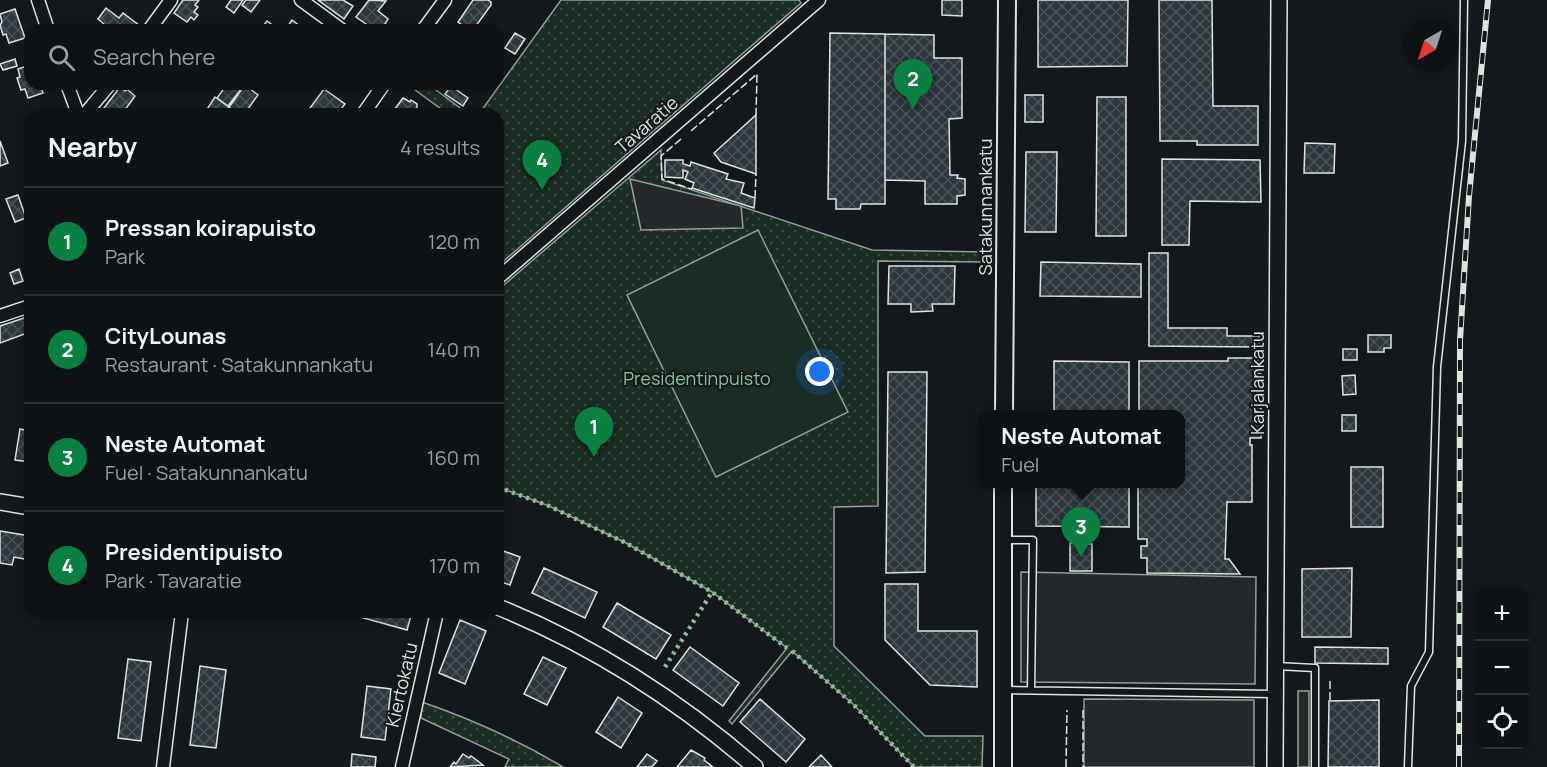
<!DOCTYPE html>
<html lang="en">
<head>
<meta charset="utf-8">
<style>
	body { margin:0; font-family:Manrope,sans-serif; background:#181b1e; color:#f1f3f6 }
	.controls { position:absolute; right:18px; bottom:18px; display:grid; overflow:hidden; border-radius:12px; box-shadow:0 3px 9px #0003 }
	.controls button { width:54px; height:54px; display:grid; place-items:center; padding:0; border:0; border-bottom:2px solid #2f3234; background:#0f1215; color:#f1f3f6; font:30px sans-serif }
	.compass { position:absolute; left:1403px; top:18px; width:54px; height:54px; border-radius:50%; background:#0f1215; box-shadow:0 3px 9px #0003; rotate:219deg }
	.you { position:absolute; left:820px; top:372px; width:21px; height:21px; margin:-15px; border:4px solid #fff; border-radius:50%; background:#1a73e8; box-shadow:0 0 0 9px #1a73e833 }
	.badge { display:grid; place-items:center; width:39px; height:39px; border-radius:50%; background:#0b8043; color:#fff; font-size:20px; font-weight:700 }
	.pin { position:absolute; translate:-50% -50px; filter:drop-shadow(0 2px 3px #0008) }
	.pin::after { content:''; position:absolute; top:32px; width:21px; height:18px; background:inherit; clip-path:polygon(0 0,100% 0,50% 100%) }
	.popup { position:absolute; left:978px; top:410px; width:207px; height:78px; box-sizing:border-box; display:grid; place-content:center; border-radius:12px; background:#0f1215; filter:drop-shadow(0 2px 4px #0005); font-size:20px; white-space:nowrap; color:#9b9ea0 }
	.popup b { font-size:22px; color:#f1f3f6 }
	.popup::after { content:''; position:absolute; left:50%; top:100%; margin-left:-12px; border:12px solid transparent; border-top-color:#0f1215 }
	.list { margin:0; padding:0; list-style:none }
	h2 { display:flex; justify-content:space-between; align-items:center; height:78px; margin:0; padding:0 24px; font-size:26px }
	h2 small { font-size:20px; font-weight:400; color:#9b9ea0 }
	.list li { display:grid; grid-template-columns:39px 1fr auto; gap:18px; align-items:center; box-sizing:border-box; height:108px; padding:0 24px; border-top:2px solid #2f3234 }
	.list b { display:block; font-size:22px; white-space:nowrap }
	.list p { margin:0; font-size:20px; white-space:nowrap; color:#9b9ea0 }
	.list em { font-size:20px; font-style:normal; color:#9b9ea0 }
	.icon { flex:none; width:33px; height:33px; fill:none; stroke:currentColor; stroke-width:2; stroke-linecap:round; stroke-linejoin:round }
	.map { position:relative; flex:none; width:1547px; height:767px; overflow:hidden }
	.search { position:absolute; background:#0f1215; box-shadow:0 3px 9px #0003; left:24px; top:24px; width:480px; height:66px; display:flex; align-items:center; gap:15px; box-sizing:border-box; padding:0 21px; border-radius:18px; color:#9b9ea0; font-size:22px }
	.panel { position:absolute; background:#0f1215; box-shadow:0 3px 9px #0003; left:24px; top:108px; width:480px; height:510px; border-radius:18px }
	.map>svg:first-child { display:block }
</style>
</head>
<body>
<div class="map">
<svg width="1547" height="767" viewBox="0 0 1547 767">
	<defs>
		<pattern id="park-dots" width="8" height="8" patternUnits="userSpaceOnUse" patternTransform="scale(1.5)"><rect width="8" height="8" fill="#1a2d24"/><path d="M2 2h.1M6 6h.1" fill="none" stroke="#3b4b43" stroke-width="1.8" stroke-linecap="round"/></pattern>
		<pattern id="building-cross-hatch" width="8" height="8" patternUnits="userSpaceOnUse" patternTransform="scale(1.5)"><rect width="8" height="8" fill="#2c363c"/><path d="M0 0l8 8M0 8l8-8" fill="none" stroke="#4a5358"/></pattern>
	</defs>
	<rect width="100%" height="100%" fill="#14181c"/>
	<path fill="url(#park-dots)" stroke="#939e99" stroke-width="1.5" d="M561,0H799L801,3L498,266V114H479Z
		M407,84H428L468,114H448Z
		M661,150L662,180L872,250L986,252V262L878,261V506L834,507V646L925,736H983L982,767H914L854,705L792,651L732,724L729,721L787,648L712,592L626,543L549,506L498,487V290Z
		M422,702C471,719 518,740 563,767H505L509,759L421,718Z"/>
	<path fill="#1a2d24" stroke="#939e99" stroke-width="1.5" d="M758,230L848,412L716,477L627,295Z"/>
	<path fill="#24282b" stroke="#939e99" stroke-width="1.5" d="M630,179L741,206L743,228L641,230Z
		M1021,572L1256,577L1255,684L1021,682Z
		M1298,691H1309V767H1298Z
		M1084,699L1254,700V767H1084Z"/>
	<path fill="url(#building-cross-hatch)" stroke="#d8e6dc" stroke-width="1.5" d="M183,0H199L195,5L198,7L194,12L198,15L194,20L191,17L187,22L174,13Z
		M231,0H243L234,13L226,7Z
		M246,0H260L251,12L242,5Z
		M318,0H343L353,6L344,19Z
		M369,0L386,1L378,11L388,19L385,24L391,30H366L363,27L366,24L356,17Z
		M473,0H488L491,2V5L473,30H465V27L458,22Z
		M942,0H962V16L942,15Z
		M1038,0H1128L1127,66L1038,67Z
		M1159,0H1212L1213,106H1258V145H1197V141H1160Z
		M106,8L119,18L123,13L140,26L137,30H111L98,19Z
		M15,9L25,38L9,43L6,34L3,35L0,25L2,22L0,14Z
		M292,20L305,30H285Z
		M267,21L278,29L277,30H260Z
		M515,33L525,39L515,54L505,48Z
		M830,33L885,34V204H861L860,209H836V199H828Z
		M885,34L934,35V58H962V118L949,119L950,175H958L957,178L965,179V195L957,196V204H925V181L885,180Z
		M15,59L17,66L3,70L0,64Z
		M30,65V84H40L43,93L28,98L25,89L21,90L17,78L20,77L18,69Z
		M227,84L244,85L228,106L217,98Z
		M245,85L258,95L244,114H238L229,107Z
		M451,86L468,98L463,106L445,94Z
		M120,87L125,91L127,89L135,96L122,114H103L101,112Z
		M324,89L345,104L337,114H318L310,108Z
		M1025,95H1043V122H1025Z
		M215,97L229,107L224,114H204Z
		M1097,97H1126V236H1096Z
		M403,98L410,102L411,100L417,104V107L412,114H391Z
		M756,115V174L721,162L714,153Z
		M0,141L8,163L0,166Z
		M1305,143L1335,144L1334,173H1304Z
		M1026,152H1057L1056,232H1025Z
		M1162,159L1260,160L1261,202L1190,201L1189,245H1162Z
		M665,160H683V164L690,166L691,162L728,174L726,179L744,183L741,193L755,198L754,208L692,188L694,183L685,179L688,172L683,170V178L665,177Z
		M18,195L26,218L15,222L6,199Z
		M1149,253H1168V328H1227V336H1259V347L1149,346Z
		M1041,262L1141,264V297L1040,296Z
		M889,266H955L954,304H932L933,311L911,312V304H888Z
		M19,269L23,281L14,284L10,273Z
		M30,316V332L0,343V326Z
		M1368,335H1391V348H1384V352H1368Z
		M1343,349H1357V360H1343Z
		M1228,358H1258V374H1261V438H1250V445H1252V502H1227L1225,559H1229L1240,574L1147,573V558H1141V546H1147V539H1138V484H1180V414H1139V361H1228Z
		M1054,361L1129,362V414H1054Z
		M888,372H927L925,572L886,573Z
		M1355,375L1356,394L1343,395L1342,376Z
		M1342,415H1356V431H1342Z
		M20,429L30,431V462L15,460Z
		M1351,467H1383V527H1351Z
		M1036,484H1129V527L1036,526Z
		M0,531L30,536V560L14,557L12,565L0,563Z
		M1070,543L1092,544V571H1070Z
		M498,549L520,557L510,585L498,581Z
		M544,568L597,592L585,618L532,593Z
		M1352,568L1351,637H1302V569Z
		M885,584H918V631H977V687L930,685L885,640Z
		M617,603L671,635L656,659L603,627Z
		M354,612H412L407,630L353,615Z
		M460,620L486,631L465,684L439,673Z
		M690,647L739,683L723,706L673,670Z
		M1315,647L1388,648V664L1315,663Z
		M543,657L566,668L547,705L524,694Z
		M128,659L151,662L141,741L118,738Z
		M200,666L226,670L216,748L190,745Z
		M367,686L391,689L385,740L361,737Z
		M618,697L642,713L621,748L596,732Z
		M760,699L805,739L786,762L740,722Z
		M1379,700V767H1328L1329,701Z
		M691,750L705,758L704,760L713,767H677Z
		M352,754L376,757L375,767H351Z
		M463,754L469,758L471,756L483,765L450,767L454,762L456,764Z
		M647,754L657,761L652,767H637Z
		M821,755L832,767H809Z"/>
	<g fill="none" stroke-linecap="round" stroke-linejoin="round">
		<g stroke="#d8e6dc" stroke-width="9">
			<path id="service" d="M1003,540H1033L1031,690
				M1276,666L1315,668V767
				M1003,690L1275,694
				M1408,767L1411,686L1429,652L1437,367L1462,141L1464,0"/>
		</g>
		<g stroke="#d8e6dc" stroke-width="15">
			<path id="minor" d="M38,0L48,30
				M301,0L342,30
				M149,30L171,0
				M423,30L445,0
				M67,84L78,114
				M85,114L110,84
				M363,114L384,84
				M498,278L819,0
				M0,316L30,306
				M163,767L182,612
				M402,767L437,612"/>
		</g>
		<g stroke="#d8e6dc" stroke-width="18">
			<path id="tertiary" d="M0,502L30,507
				M498,607C592,645 679,701 755,767
				M1275,767L1279,0"/>
		</g>
		<g stroke="#d8e6dc" stroke-width="20">
			<path id="secondary" d="M1004,414L1007,0
				M1003,484V767"/>
		</g>
		<use href="#service" stroke="#14181c" stroke-width="6"/>
		<use href="#minor" stroke="#14181c" stroke-width="12"/>
		<use href="#tertiary" stroke="#14181c" stroke-width="15"/>
		<use href="#secondary" stroke="#14181c" stroke-width="16"/>
		<g stroke="#d8e6dc" stroke-width="6">
			<path id="rail" d="M1459,767L1460,340L1469,196L1488,0"/>
		</g>
		<use href="#rail" stroke="#14181c" stroke-width="4" stroke-dasharray="11" stroke-linecap="butt"/>
		<path stroke="#8ac095" stroke-width="4.5" stroke-dasharray="3 4.5" stroke-linecap="butt" d="M498,487L549,506L626,543L712,592L787,648
			M792,651L854,705L914,767
			M665,667L712,592"/>
		<path stroke="#d8e6dc" stroke-width="1.5" stroke-dasharray="8 3" stroke-linecap="butt" d="M691,131L757,74L756,115
			M681,139L661,156L662,179L691,189L692,188
			M755,198L756,174
			M1330,700V679
			M1083,710V767
			M1066,767L1067,710"/>
	</g>
	<g text-anchor="middle" stroke-width="4.5" stroke-linejoin="round" paint-order="stroke">
		<g font-size="18" fill="#d8e6dc" stroke="#14181c">
			<text transform="translate(647 125) rotate(-41)" y="6">Tavaratie</text>
			<text transform="translate(986 207) rotate(-90)" y="6">Satakunnankatu</text>
			<text transform="translate(1258 383) rotate(-90)" y="6">Karjalankatu</text>
			<text transform="translate(402 685) rotate(-77)" y="6">Kiertokatu</text>
		</g>
		<g font-size="18" fill="#8ac095" stroke="#14181c">
			<text x="697" y="385">Presidentinpuisto</text>
		</g>
	</g>
</svg>
<div class="controls">
<button>+</button>
<button>−</button>
<button><svg class="icon" aria-label="locate" viewBox="0 0 24 24"><circle cx="12" cy="12" r="6"/><path d="M12 2v4M12 18v4M2 12h4M18 12h4"/></svg></button>
</div>
<svg class="compass" viewBox="-18 -18 36 36"><path d="M0-13l5 13h-10z" fill="#e53935"/><path d="M0 13l5-13h-10z" fill="#9b9ea0"/></svg>
<div class="you"></div>
<div class="pin badge" style="left:594px;top:457px">1</div>
<div class="pin badge" style="left:913px;top:109px">2</div>
<div class="pin badge" style="left:1081px;top:557px">3</div>
<div class="popup"><b>Neste Automat</b>Fuel</div>
<div class="pin badge" style="left:542px;top:190px">4</div>
<div class="search"><svg class="icon" aria-label="search" viewBox="0 0 24 24"><circle cx="10" cy="10" r="6"/><path d="M15 15l6 6"/></svg>Search here</div>
<section class="panel">
<h2>Nearby<small>4 results</small></h2>
<ul class="list">
<li><span class="badge">1</span><div><b>Pressan koirapuisto</b><p>Park</p></div><em>120 m</em></li>
<li><span class="badge">2</span><div><b>CityLounas</b><p>Restaurant · Satakunnankatu</p></div><em>140 m</em></li>
<li><span class="badge">3</span><div><b>Neste Automat</b><p>Fuel · Satakunnankatu</p></div><em>160 m</em></li>
<li><span class="badge">4</span><div><b>Presidentipuisto</b><p>Park · Tavaratie</p></div><em>170 m</em></li>
</ul>
</section>
</div>
</body>
</html>
